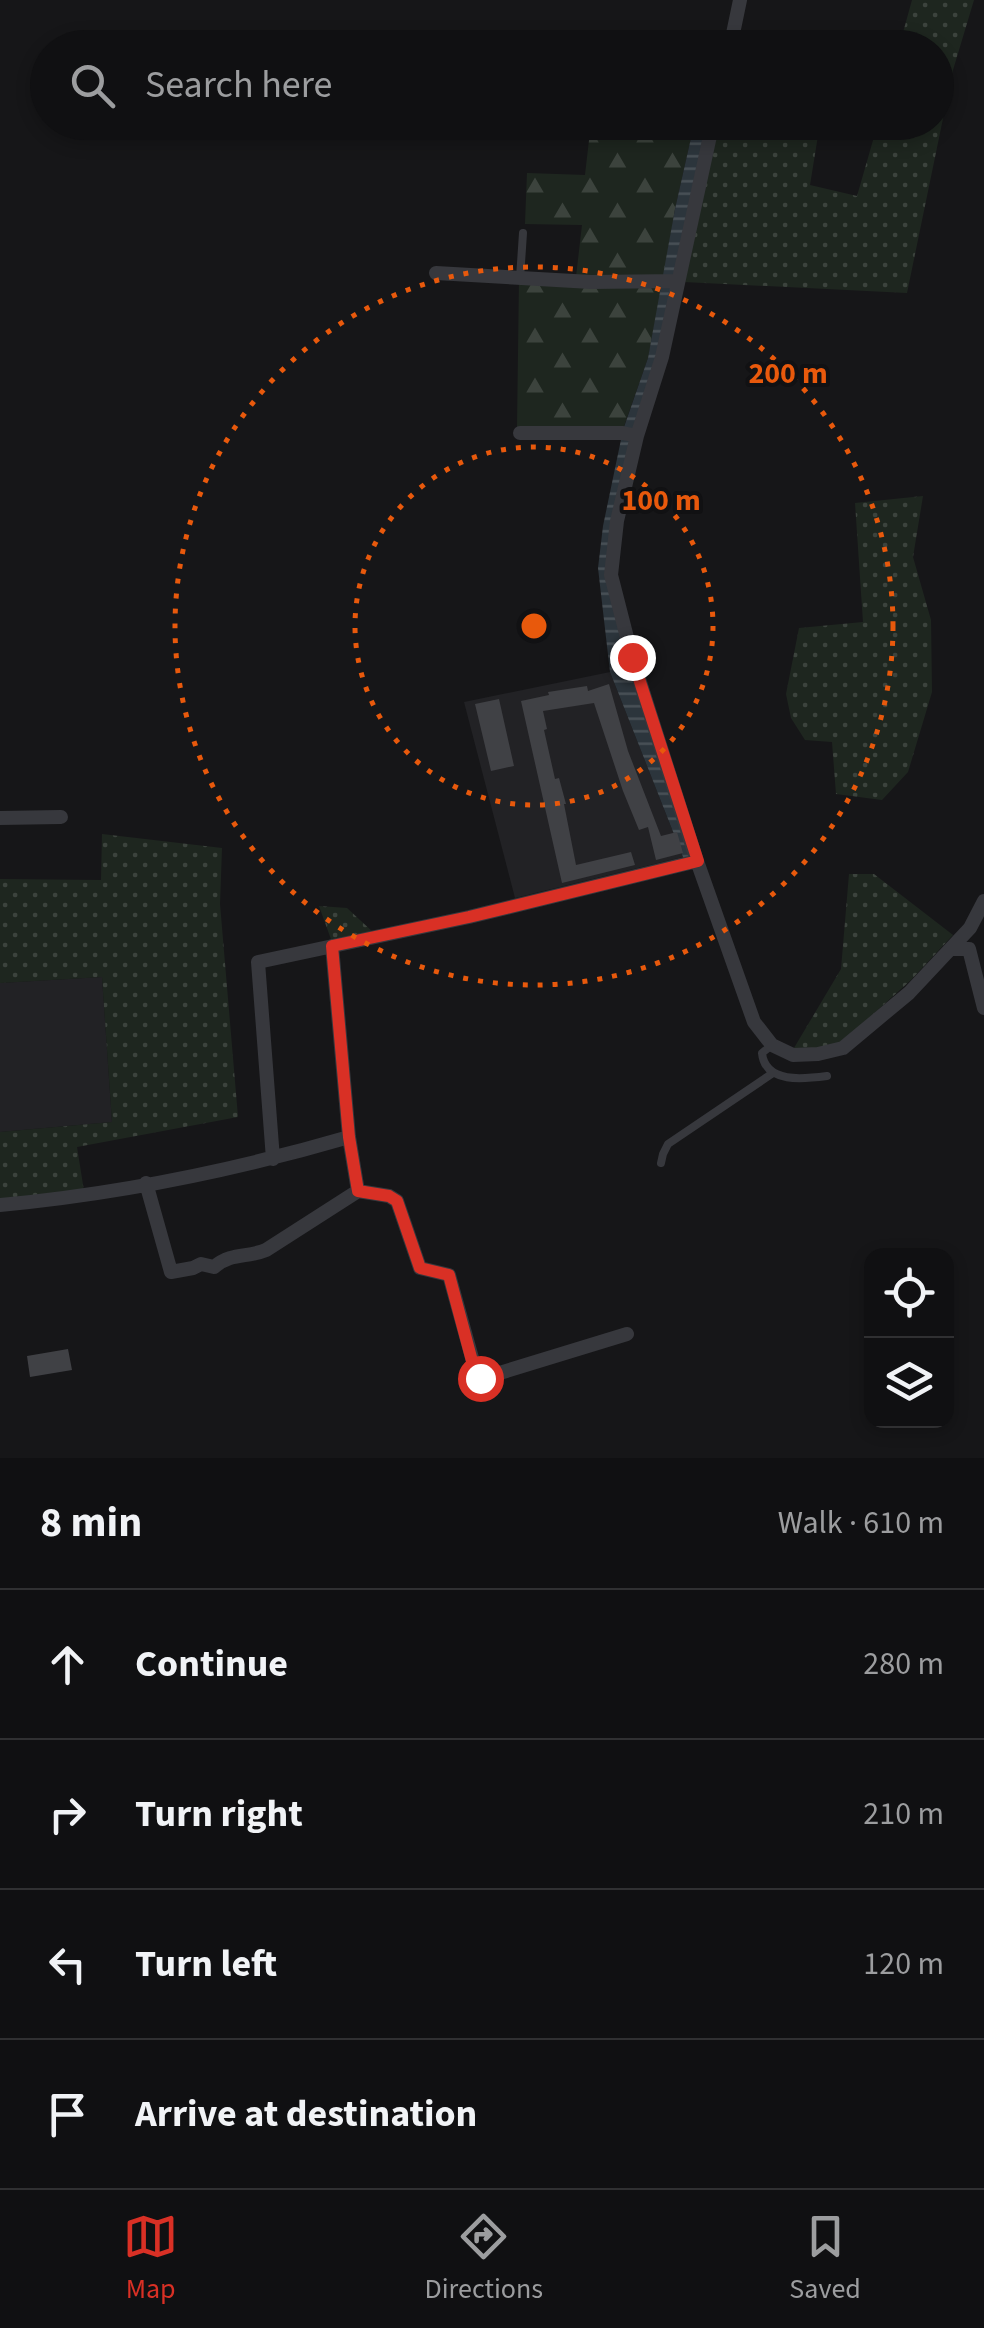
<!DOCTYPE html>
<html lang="en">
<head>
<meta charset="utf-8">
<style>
	body { margin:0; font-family:"Source Sans 3",sans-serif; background:#19191b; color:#f1f3f6 }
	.controls { position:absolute; right:30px; bottom:30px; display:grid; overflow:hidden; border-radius:20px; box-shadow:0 5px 15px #0003 }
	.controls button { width:90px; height:90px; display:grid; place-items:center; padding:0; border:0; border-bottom:2px solid #303032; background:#101012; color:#f1f3f6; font:50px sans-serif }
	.stop { position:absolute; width:30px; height:30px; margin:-22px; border:8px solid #d93025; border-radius:50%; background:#fff }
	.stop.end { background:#d93025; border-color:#fff; box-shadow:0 2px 10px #0008 }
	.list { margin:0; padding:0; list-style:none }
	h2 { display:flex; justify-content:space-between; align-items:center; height:130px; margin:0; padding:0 40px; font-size:42px }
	h2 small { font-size:32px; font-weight:400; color:#9c9d9f }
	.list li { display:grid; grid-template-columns:65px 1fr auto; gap:30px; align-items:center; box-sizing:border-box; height:150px; padding:0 40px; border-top:2px solid #303032 }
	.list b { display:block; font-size:38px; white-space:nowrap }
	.list em { font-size:32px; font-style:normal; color:#9c9d9f }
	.icon { flex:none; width:55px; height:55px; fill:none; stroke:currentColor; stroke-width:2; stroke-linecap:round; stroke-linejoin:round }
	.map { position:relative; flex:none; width:984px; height:1458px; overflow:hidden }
	.search { position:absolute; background:#101012; box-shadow:0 5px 15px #0003; left:30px; right:30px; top:30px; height:110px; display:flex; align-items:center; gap:25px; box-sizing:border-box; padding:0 35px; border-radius:55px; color:#9c9d9f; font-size:38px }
	.sheet { height:730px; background:#101012 }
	nav { display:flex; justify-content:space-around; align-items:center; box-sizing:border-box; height:140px; border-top:2px solid #303032; background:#101012; font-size:28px; color:#9c9d9f }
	nav a { display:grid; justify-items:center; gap:5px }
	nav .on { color:#d93025 }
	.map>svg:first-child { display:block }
</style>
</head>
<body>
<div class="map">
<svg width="984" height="1458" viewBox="0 0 984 1458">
	<defs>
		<pattern id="grass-dots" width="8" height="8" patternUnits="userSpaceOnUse" patternTransform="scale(2.5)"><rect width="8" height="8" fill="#1e261f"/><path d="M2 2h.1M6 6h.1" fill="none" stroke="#3c433d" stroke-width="1.8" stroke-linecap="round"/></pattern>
		<pattern id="forest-firs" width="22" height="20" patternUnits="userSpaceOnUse" patternTransform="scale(2.5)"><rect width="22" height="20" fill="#1e261f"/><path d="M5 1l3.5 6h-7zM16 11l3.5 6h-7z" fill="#3c433d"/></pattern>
		<pattern id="water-rules" width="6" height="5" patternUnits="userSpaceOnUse" patternTransform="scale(2.5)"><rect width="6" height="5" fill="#2c353c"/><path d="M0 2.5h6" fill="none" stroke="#485056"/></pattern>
	</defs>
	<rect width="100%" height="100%" fill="#161618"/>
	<path fill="#222225" d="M610,672L683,857L515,898L464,702Z
		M102,977L112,1122L0,1132V983Z"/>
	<path fill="url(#grass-dots)" d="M912,0H974L953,70L907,293L684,282L719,123H820L810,185L857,196L878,123L936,122V48L899,47Z
		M923,496L913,557L931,620L932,692L908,772L882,800L836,794L832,742L805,740L791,718L786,694L799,628L863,622L855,503Z
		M102,834L222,848L220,904L238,1117L77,1147L84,1191L0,1199V1132L112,1122L102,977L0,983V879L101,880Z
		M849,874H874L953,935L911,980L841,1043L817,1048H794L841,969Z
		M319,906L347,908L374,933L332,942Z"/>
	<path fill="url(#forest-firs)" d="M591,123H663L693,129L675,209L664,275L576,277L582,225L525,224L527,173L585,175Z
		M519,281L662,286L648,358L623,429H517Z"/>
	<path fill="url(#water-rules)" d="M709,122L606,579L694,866L686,870L683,857L610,672L598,568L603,526L623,430L648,358L675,209L693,129L695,123Z"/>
	<path fill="#404145" d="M609,684L628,751L661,836L677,832L683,853L656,860L648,827L639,830L623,791L594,703L543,711L547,729L544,730L555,779L559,778L566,804H564L576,865L631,852L635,865L562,883L521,701L549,695L548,692L587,686L588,691Z
		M499,699L514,766L491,771L475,704Z
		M68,1349L72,1370L30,1377L27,1356Z"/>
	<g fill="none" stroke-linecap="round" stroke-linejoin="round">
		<path stroke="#37383d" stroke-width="8" d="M520,278L523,233
			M772,1045L762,1053C765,1084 804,1079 827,1076
			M661,1163L663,1154L668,1144L773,1073"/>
		<path stroke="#37383d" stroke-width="14" d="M730,48L740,0
			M713,122L662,357L637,436L617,521L611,575L632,657L697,861L754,1022L772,1045L793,1055L818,1054L843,1048L909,993L970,928L984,901
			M436,273L591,282L678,281
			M520,433H623L637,436
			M0,818L61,817
			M951,949H969L984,1008
			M273,1159L258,962L469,917L697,861
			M146,1183L171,1272L193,1268L201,1264L214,1267C232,1252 247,1258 266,1250L358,1191L349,1137L332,946
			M358,1191L389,1196L397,1201L420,1268L449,1275L477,1376L480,1379L627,1334
			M0,1205C118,1194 236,1170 349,1137"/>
	</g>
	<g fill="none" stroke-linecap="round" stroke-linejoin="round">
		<path stroke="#d93025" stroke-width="12" d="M480,1378L476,1376L449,1275L420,1268L397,1201L389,1196L358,1191L349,1137L332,946L469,917L698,861L632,657"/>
	</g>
	<g fill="none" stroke="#e8590c" stroke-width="5" stroke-dasharray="5 10">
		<circle cx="534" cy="626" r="179"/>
		<circle cx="534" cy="626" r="359"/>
	</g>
	<circle cx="534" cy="626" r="15" fill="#e8590c" stroke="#111113" stroke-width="5"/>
	<g font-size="30" text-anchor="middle" font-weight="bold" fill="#e8590c" stroke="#111113" stroke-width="8" stroke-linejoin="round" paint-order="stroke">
		<text x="788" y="383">200 m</text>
		<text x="661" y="510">100 m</text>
	</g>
</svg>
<div class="controls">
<button><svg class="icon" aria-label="locate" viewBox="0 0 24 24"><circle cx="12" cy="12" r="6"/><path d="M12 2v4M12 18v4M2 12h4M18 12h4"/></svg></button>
<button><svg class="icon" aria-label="layers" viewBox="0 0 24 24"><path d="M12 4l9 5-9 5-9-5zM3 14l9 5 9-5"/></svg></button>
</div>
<div class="stop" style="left:480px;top:1378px"></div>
<div class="stop end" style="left:632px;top:657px"></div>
<div class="search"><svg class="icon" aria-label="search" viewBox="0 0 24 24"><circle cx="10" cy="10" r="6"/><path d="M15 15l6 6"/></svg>Search here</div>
</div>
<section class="sheet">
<h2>8 min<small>Walk · 610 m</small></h2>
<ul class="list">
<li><svg class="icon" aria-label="ahead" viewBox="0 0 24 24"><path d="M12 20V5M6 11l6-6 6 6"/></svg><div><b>Continue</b></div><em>280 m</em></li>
<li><svg class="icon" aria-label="right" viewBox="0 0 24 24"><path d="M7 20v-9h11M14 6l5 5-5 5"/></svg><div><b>Turn right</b></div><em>210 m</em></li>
<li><svg class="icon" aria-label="left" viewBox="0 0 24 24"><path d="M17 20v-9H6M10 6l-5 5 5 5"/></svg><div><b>Turn left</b></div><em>120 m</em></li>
<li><svg class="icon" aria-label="arrive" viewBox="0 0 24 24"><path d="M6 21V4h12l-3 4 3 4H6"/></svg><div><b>Arrive at destination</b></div></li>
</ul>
</section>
<nav>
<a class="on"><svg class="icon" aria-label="map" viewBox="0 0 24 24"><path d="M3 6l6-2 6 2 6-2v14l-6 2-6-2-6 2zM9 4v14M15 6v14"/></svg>Map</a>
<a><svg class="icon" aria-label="directions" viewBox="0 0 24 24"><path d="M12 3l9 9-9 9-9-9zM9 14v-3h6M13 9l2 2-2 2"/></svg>Directions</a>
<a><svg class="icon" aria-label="saved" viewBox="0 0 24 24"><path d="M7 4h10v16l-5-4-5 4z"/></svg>Saved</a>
</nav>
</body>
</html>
